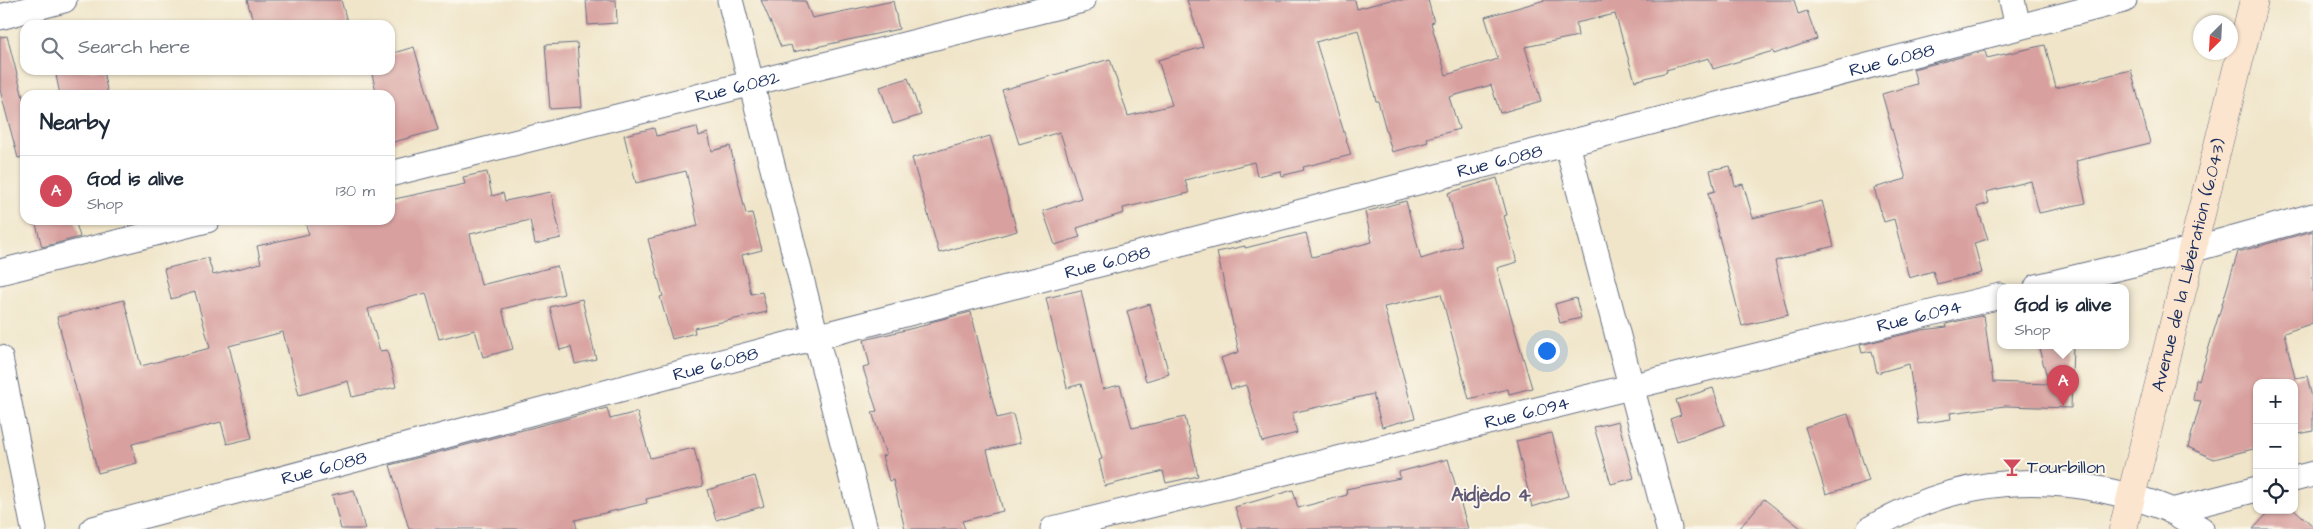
<!DOCTYPE html>
<html lang="en">
<head>
<meta charset="utf-8">
<style>
	body { margin:0; font-family:"Architects Daughter",sans-serif; background:#f6f6f7; color:#1f2937 }
	.controls { position:absolute; right:15px; bottom:15px; display:grid; overflow:hidden; border-radius:10px; box-shadow:0 1px 4px #0004 }
	.controls button { width:45px; height:45px; display:grid; place-items:center; padding:0; border:0; border-bottom:1px solid #e0e1e3; background:#fff; color:#1f2937; font:25px sans-serif }
	.compass { position:absolute; left:2193px; top:15px; width:45px; height:45px; border-radius:50%; background:#fff; box-shadow:0 1px 4px #0004; rotate:204deg }
	.you { position:absolute; left:1546px; top:350px; width:18px; height:18px; margin:-12px; border:4px solid #fff; border-radius:50%; background:#1a73e8; box-shadow:0 0 0 8px #1a73e833 }
	.badge { display:grid; place-items:center; width:32px; height:32px; border-radius:50%; background:#d1495b; color:#fff; font-size:16px; font-weight:700 }
	.pin { position:absolute; translate:-50% -41px; filter:drop-shadow(0 1px 2px #0008) }
	.pin::after { content:''; position:absolute; top:26px; width:18px; height:15px; background:inherit; clip-path:polygon(0 0,100% 0,50% 100%) }
	.popup { position:absolute; left:1997px; top:284px; width:132px; height:65px; box-sizing:border-box; display:grid; place-content:center; border-radius:10px; background:#fff; filter:drop-shadow(0 1px 4px #0005); font-size:16px; white-space:nowrap; color:#747a83 }
	.popup b { font-size:19px; color:#1f2937 }
	.popup::after { content:''; position:absolute; left:50%; top:100%; margin-left:-10px; border:10px solid transparent; border-top-color:#fff }
	.list { margin:0; padding:0; list-style:none }
	h2 { display:flex; justify-content:space-between; align-items:center; height:65px; margin:0; padding:0 20px; font-size:21px }
	h2 small { font-size:16px; font-weight:400; color:#747a83 }
	.list li { display:grid; grid-template-columns:32px 1fr auto; gap:15px; align-items:center; box-sizing:border-box; height:70px; padding:0 20px; border-top:1px solid #e0e1e3 }
	.list b { display:block; font-size:19px; white-space:nowrap }
	.list p { margin:0; font-size:16px; white-space:nowrap; color:#747a83 }
	.list em { font-size:16px; font-style:normal; color:#747a83 }
	.icon { flex:none; width:28px; height:28px; fill:none; stroke:currentColor; stroke-width:2; stroke-linecap:round; stroke-linejoin:round }
	.map { position:relative; flex:none; width:2313px; height:529px; overflow:hidden }
	.search { position:absolute; background:#fff; box-shadow:0 1px 4px #0004; left:20px; top:20px; width:375px; height:55px; display:flex; align-items:center; gap:12px; box-sizing:border-box; padding:0 18px; border-radius:15px; color:#747a83; font-size:19px }
	.panel { position:absolute; background:#fff; box-shadow:0 1px 4px #0004; left:20px; top:90px; width:375px; height:135px; border-radius:15px }
	.map>svg:first-child { display:block }
</style>
</head>
<body>
<div class="map">
<svg width="2313" height="529" viewBox="0 0 2313 529">
	<rect width="100%" height="100%" fill="#fbf7ec"/>
	<filter id="ink" filterUnits="userSpaceOnUse"><feTurbulence type="fractalNoise" baseFrequency=".02" numOctaves="2"/><feDisplacementMap in="SourceGraphic" scale="10" xChannelSelector="R" yChannelSelector="G"/><feConvolveMatrix kernelMatrix="1 2 1 2 8 2 1 2 1" color-interpolation-filters="sRGB"/></filter>
	<filter id="wash" filterUnits="userSpaceOnUse"><feTurbulence type="fractalNoise" baseFrequency=".0096" numOctaves="4" result="noise"/><feDisplacementMap in="SourceGraphic" scale="20" xChannelSelector="R" yChannelSelector="G"/><feGaussianBlur stdDeviation="1.12" result="paint"/><feColorMatrix in="noise" values="0 0 0 0 0 0 0 0 0 0 0 0 0 0 0 0 0 1.4 0 .05"/><feComposite in="paint" operator="in"/></filter>
	<g filter="url(#wash)">
		<rect width="100%" height="100%" fill="#f0e5c9"/>
		<g id="blocks">
			<path fill="#d8a09f" d="M247,0H341L348,25H254Z
				M586,0H616L617,23L588,25Z
				M761,0L805,1L812,18L893,1L899,29L793,52L791,45L781,47Z
				M1187,0H1355L1357,9L1390,0H1428L1434,22L1431,23L1446,75L1498,59L1485,17L1545,0H1794L1798,14L1807,11L1817,39L1774,54L1773,51L1713,69L1709,58L1666,70L1667,72L1635,81L1615,14L1576,23L1578,36L1525,47L1541,101L1500,113L1491,85L1449,97L1459,129L1427,138L1428,142L1392,152L1378,101H1376L1358,30L1316,42L1351,155L1303,167L1304,170L1281,176L1280,171L1257,176L1254,162L1185,180L1189,193L1123,208L1124,213L1077,228L1080,237L1055,245L1043,211L1081,198L1060,132L1019,144L1002,90L1110,59L1128,116L1172,105L1158,60L1203,47Z
				M7,36L25,105V157L18,158L0,90V37Z
				M577,43L582,107L550,109L545,45Z
				M2045,45L2056,88L2131,70L2150,143L2076,161L2086,203L2039,213L2031,181L1986,192L1989,203L1977,207L1988,239L1974,243L1982,273L1937,284L1933,271L1909,278L1894,219L1884,222L1874,188L1906,179L1882,94L1917,84L1913,69L1985,51L1987,58Z
				M414,47L438,130L390,143V95H377L371,70H390V54Z
				M55,70H103L108,95H60Z
				M908,78L921,115L893,124L880,87Z
				M697,127L699,136L708,133L712,151L730,146L746,214L752,213L762,250L742,255L751,294L762,292L767,312L694,328L695,333L672,339L660,297L663,296L648,239L698,226L686,171L636,183L624,135L654,128L656,136Z
				M990,136L1017,231L939,253L912,158Z
				M1730,166L1735,186L1743,184L1753,218L1822,201L1834,246L1775,261L1788,315L1742,326L1708,193L1715,191L1710,170Z
				M487,172L492,196L503,193L505,201L551,192L561,238L535,244L530,220L470,234L481,285L557,266L564,294L502,309L513,349L483,357L475,330L439,339L426,293L368,309L380,351L387,350L396,387L352,397L348,381L299,395L283,332L229,346L252,438L227,444L221,422L132,444L137,463L98,473L57,317L124,300L141,366L210,348L195,292L171,299L164,269L208,258L213,275L261,263L257,246L309,234L304,220H390V200L465,184L463,177Z
				M1497,178L1507,215L1504,216L1517,262L1497,268L1532,388L1509,394L1508,389L1469,399L1441,294L1384,307L1415,418L1382,427L1373,394L1292,413L1297,433L1262,442L1246,385L1231,389L1221,358L1239,352L1217,252L1245,246V248L1306,233L1312,257L1372,242L1365,212L1406,201L1421,259L1462,246L1448,193Z
				M35,220H75L80,237L42,247Z
				M2313,231V323L2284,333L2295,378L2307,376L2313,402V431L2294,435V383H2257V448L2214,459L2188,447L2201,401L2193,400L2196,379L2199,380L2238,252Z
				M1081,290L1103,389L1120,385L1132,428L1185,417L1198,476L1166,483L1163,471L1105,486L1099,460L1102,459L1081,384L1067,388L1046,298Z
				M1576,298L1581,318L1560,323L1555,304Z
				M582,299L596,359L575,364L571,347L560,350L550,307Z
				M1150,304L1169,374L1146,381L1127,311Z
				M971,312L997,418L1013,414L1020,443L987,450L1003,511L962,521L965,529H905L893,480L889,481L882,456L886,455L872,412L877,411L863,368L870,366L864,340L930,324V322Z
				M1984,315L1993,382L2049,384L2038,345H2073L2071,408L2005,406L1950,413L1951,419L1918,424L1909,364L1877,373L1872,351L1862,353L1860,345L1922,330L1947,327L1946,324Z
				M1713,388L1725,425L1677,441L1670,419L1681,415L1676,400Z
				M607,408L610,419L637,412L650,458L694,448L703,486L646,499L647,503L575,520L577,529H409L390,465Z
				M1848,414L1869,481L1826,494L1805,427Z
				M1618,421L1634,478L1611,484L1594,427Z
				M1552,433L1568,496L1532,507L1516,441Z
				M1448,459L1468,529H1242L1235,507L1293,490L1298,508L1347,495L1346,489L1400,478L1399,472Z
				M755,476L764,506L716,520L707,490Z
				M354,490L365,529H341L332,495Z
				M1764,499L1802,529H1739Z
				M2294,509L2313,526V529H2253L2271,510Z"/>
		</g>
	</g>
	<g filter="url(#ink)">
		<use href="#blocks" fill-opacity="0" stroke="#666f83" stroke-width="1"/>
		<g fill="none" stroke-linecap="round" stroke-linejoin="round">
			<g stroke="#666f83" stroke-width="27">
				<g id="street">
					<path d="M730,0L865,529"/>
					<path d="M2012,0L2018,27"/>
					<path d="M0,17L64,0"/>
					<path d="M1567,144L1669,529"/>
					<path id="s1" d="M390,174L1083,0"/>
					<path d="M0,272L207,220"/>
					<path d="M2037,287L2191,250L2313,216"/>
					<path d="M0,358L34,529"/>
					<path d="M2294,479L2313,474"/>
					<path d="M2171,511L2257,489"/>
					<path id="s2" d="M93,529L816,337L2124,0"/>
					<path id="s3" d="M1053,529L2000,296"/>
					<path d="M1870,529C1942,485 2021,473 2103,490C2126,495 2150,501 2172,511C2182,517 2191,523 2201,529"/>
				</g>
			</g>
			<g stroke="#666f83" stroke-width="29">
				<g id="secondary">
					<path id="s4" d="M2123,529L2254,0"/>
				</g>
			</g>
			<use href="#street" stroke="#fff" stroke-width="25"/>
			<use href="#secondary" stroke="#fce5cf" stroke-width="28"/>
		</g>
	</g>
	<defs>
		<g id="bar-bare" transform="scale(1.5)"><path d="M-6-5H6L.8 .8V4.5H3.5V6h-7V4.5H-.8V.8Z" fill="#d1495b" stroke="#fbf7ec" stroke-width="2.5" paint-order="stroke"/></g>
	</defs>
	<g fill-rule="evenodd">
		<use href="#bar-bare" x="2012" y="467"/>
	</g>
	<g text-anchor="middle" stroke-width="4" stroke-linejoin="round" paint-order="stroke">
		<g font-size="18" fill="#1b2f5e" stroke="#fbf7ec">
			<text dy="6" stroke="none"><textPath href="#s2" startOffset="1859">Rue 6.088</textPath></text>
			<text dy="6" stroke="none"><textPath href="#s1" startOffset="358">Rue 6.082</textPath></text>
			<text dy="6" stroke="none"><textPath href="#s2" startOffset="1454">Rue 6.088</textPath></text>
			<text dy="6" stroke="none"><textPath href="#s2" startOffset="1049">Rue 6.088</textPath></text>
			<text dy="6" stroke="none"><textPath href="#s4" startOffset="272">Avenue de la Libération (6.043)</textPath></text>
			<text dy="6" stroke="none"><textPath href="#s3" startOffset="892">Rue 6.094</textPath></text>
			<text dy="6" stroke="none"><textPath href="#s2" startOffset="644">Rue 6.088</textPath></text>
			<text dy="6" stroke="none"><textPath href="#s3" startOffset="488">Rue 6.094</textPath></text>
			<text dy="6" stroke="none"><textPath href="#s2" startOffset="239">Rue 6.088</textPath></text>
		</g>
		<g font-size="18" fill="#1b2f5e" stroke="#fbf7ec" text-anchor="start">
			<text x="2027" y="473">Tourbillon</text>
		</g>
		<g font-size="19" font-weight="bold" fill="#5d5775" stroke="#fbf7ec">
			<text x="1491" y="501">Aidjèdo 4</text>
		</g>
	</g>
</svg>
<div class="controls">
<button>+</button>
<button>−</button>
<button><svg class="icon" aria-label="locate" viewBox="0 0 24 24"><circle cx="12" cy="12" r="6"/><path d="M12 2v4M12 18v4M2 12h4M18 12h4"/></svg></button>
</div>
<svg class="compass" viewBox="-18 -18 36 36"><path d="M0-13l5 13h-10z" fill="#e53935"/><path d="M0 13l5-13h-10z" fill="#747a83"/></svg>
<div class="you"></div>
<div class="pin badge" style="left:2063px;top:406px">A</div>
<div class="popup"><b>God is alive</b>Shop</div>
<div class="search"><svg class="icon" aria-label="search" viewBox="0 0 24 24"><circle cx="10" cy="10" r="6"/><path d="M15 15l6 6"/></svg>Search here</div>
<section class="panel">
<h2>Nearby<small></small></h2>
<ul class="list">
<li><span class="badge">A</span><div><b>God is alive</b><p>Shop</p></div><em>130 m</em></li>
</ul>
</section>
</div>
</body>
</html>
